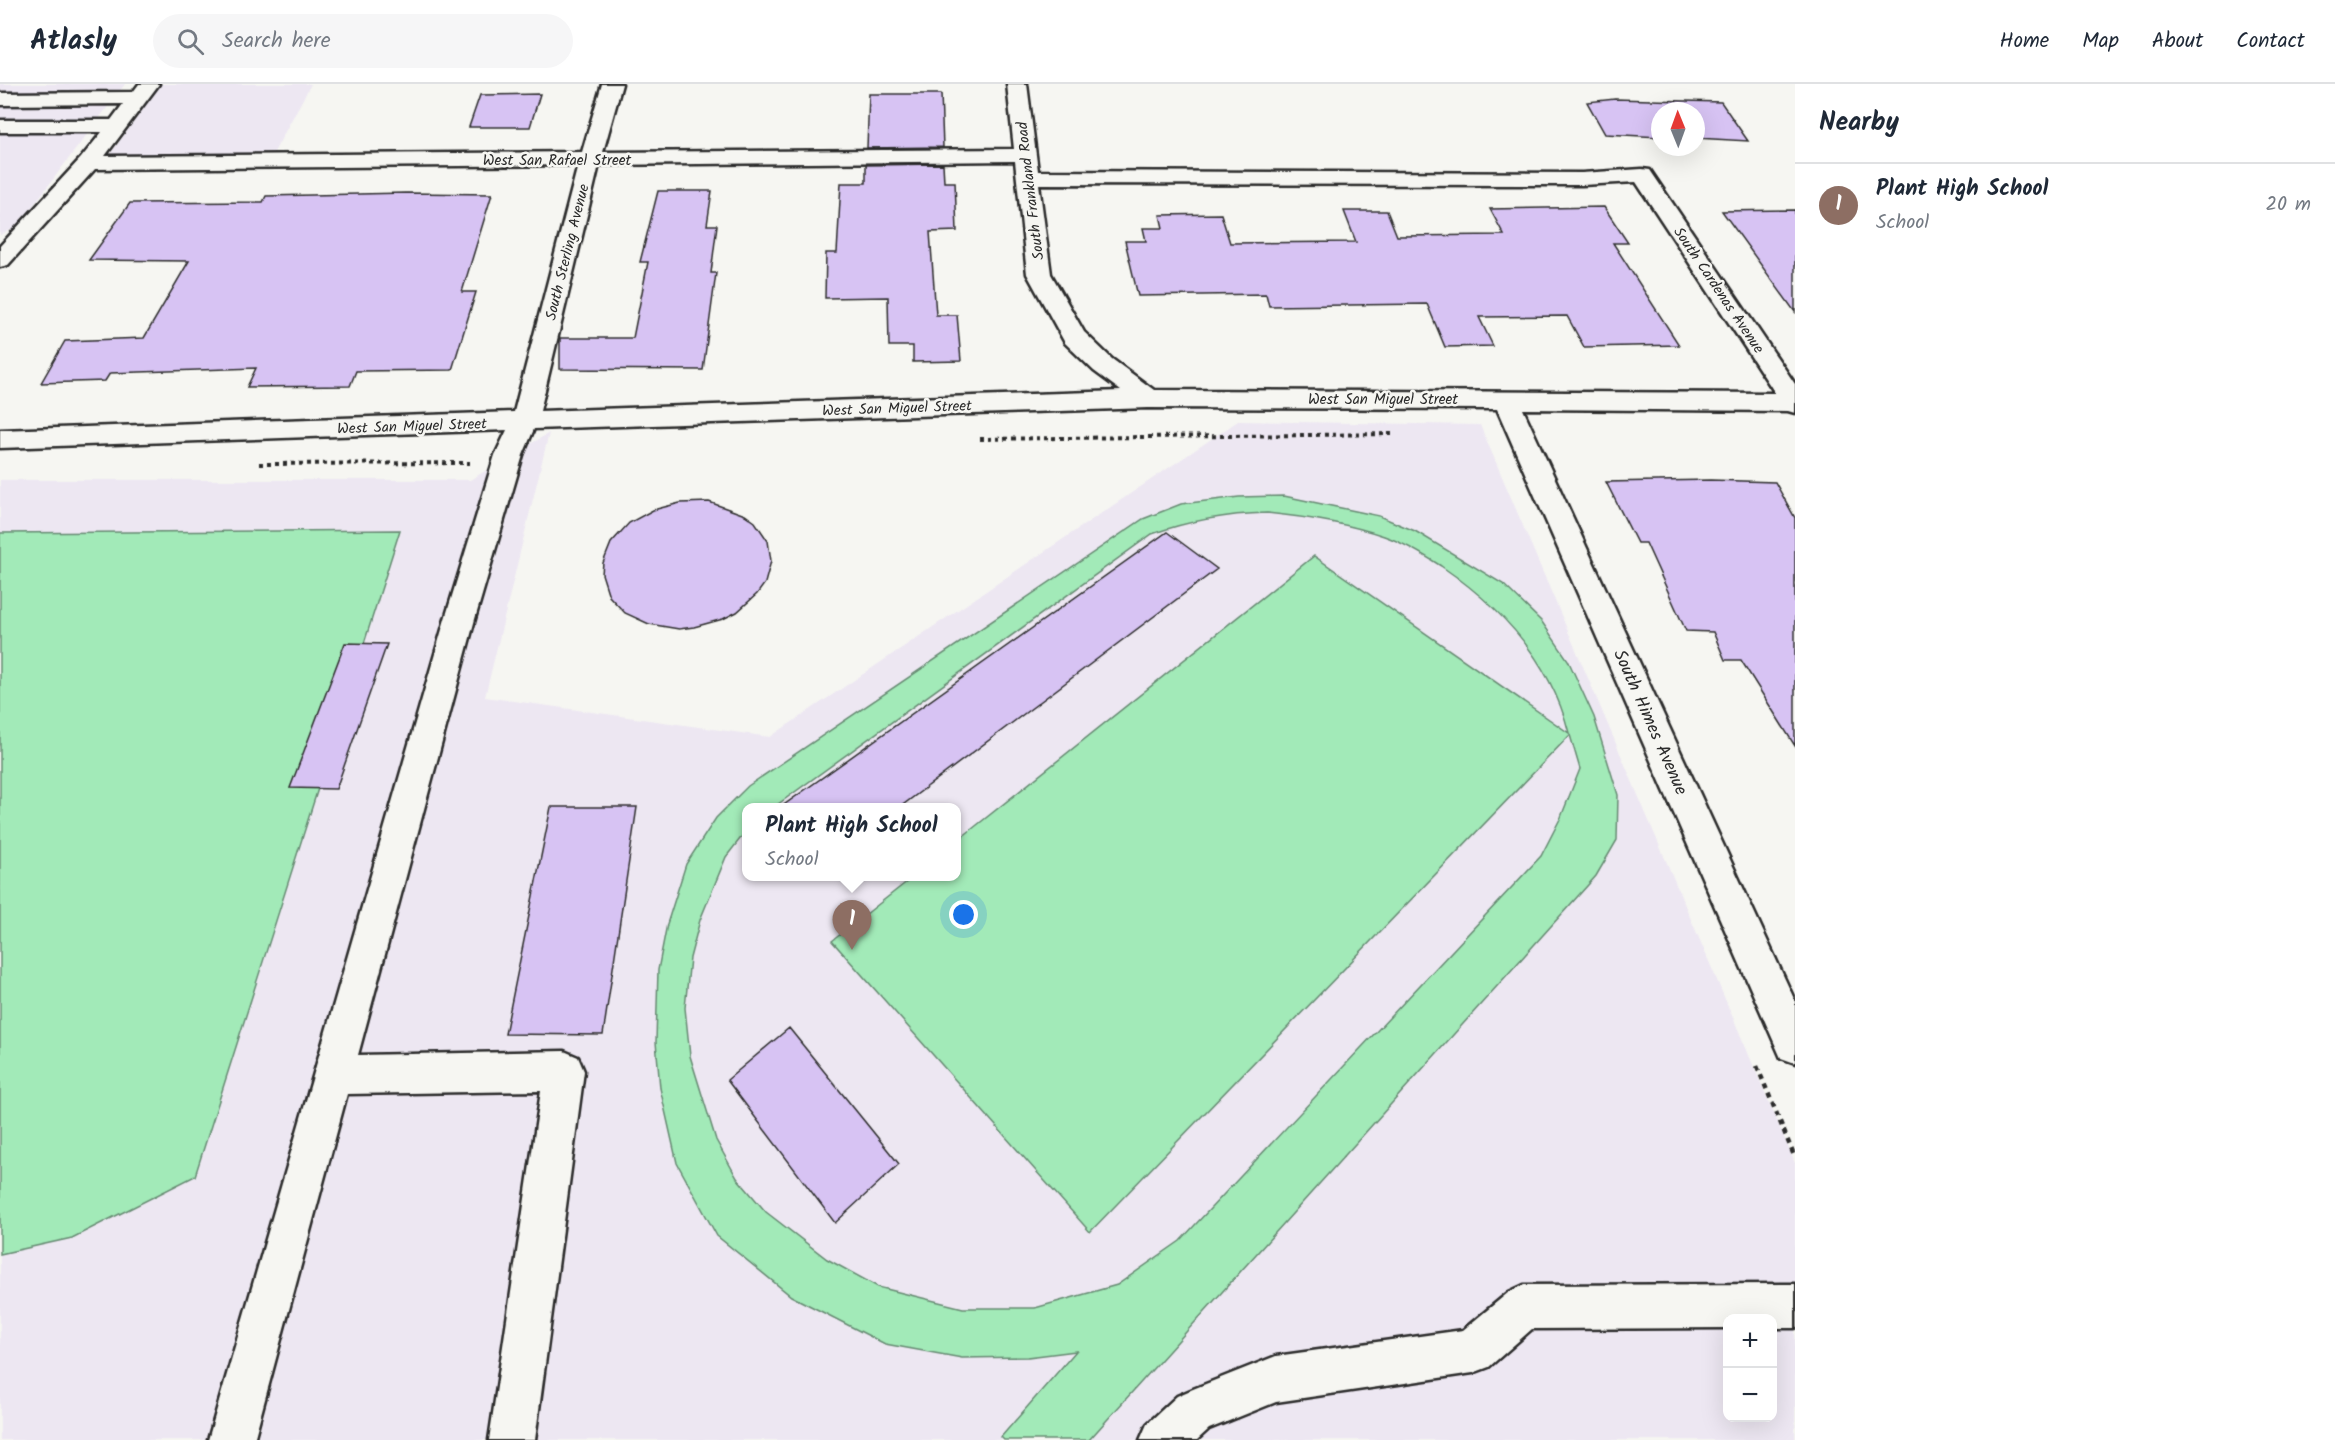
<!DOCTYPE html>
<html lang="en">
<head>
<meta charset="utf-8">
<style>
	body { margin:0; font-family:Kalam,sans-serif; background:#f6f6f7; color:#1f2937 }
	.controls { position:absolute; right:18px; bottom:18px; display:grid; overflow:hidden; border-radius:12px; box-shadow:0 6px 24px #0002 }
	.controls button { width:54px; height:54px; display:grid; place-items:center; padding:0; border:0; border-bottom:2px solid #e0e1e3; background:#fff; color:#1f2937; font:30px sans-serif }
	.compass { position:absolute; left:1651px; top:18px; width:54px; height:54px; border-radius:50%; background:#fff; box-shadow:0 6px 24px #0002; rotate:359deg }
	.you { position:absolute; left:964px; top:831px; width:21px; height:21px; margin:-15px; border:4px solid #fff; border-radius:50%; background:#1a73e8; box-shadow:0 0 0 9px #1a73e833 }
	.badge { display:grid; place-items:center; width:39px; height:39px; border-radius:50%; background:#0b8043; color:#fff; font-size:20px; font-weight:700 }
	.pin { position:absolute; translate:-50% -50px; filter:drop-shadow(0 2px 3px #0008) }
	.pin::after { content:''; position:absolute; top:32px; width:21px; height:18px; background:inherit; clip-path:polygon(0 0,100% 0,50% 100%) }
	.popup { position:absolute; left:742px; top:719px; width:219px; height:78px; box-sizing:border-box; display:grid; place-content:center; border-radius:12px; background:#fff; filter:drop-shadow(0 2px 4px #0005); font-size:20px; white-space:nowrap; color:#747a83 }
	.popup b { font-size:22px; color:#1f2937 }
	.popup::after { content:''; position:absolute; left:50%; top:100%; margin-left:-12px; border:12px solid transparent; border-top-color:#fff }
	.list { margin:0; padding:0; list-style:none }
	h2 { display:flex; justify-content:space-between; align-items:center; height:78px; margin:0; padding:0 24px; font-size:26px }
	h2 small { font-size:20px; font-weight:400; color:#747a83 }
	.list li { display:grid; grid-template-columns:39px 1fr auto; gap:18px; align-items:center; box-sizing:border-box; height:84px; padding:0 24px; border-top:2px solid #e0e1e3 }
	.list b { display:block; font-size:22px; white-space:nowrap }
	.list p { margin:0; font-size:20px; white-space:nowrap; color:#747a83 }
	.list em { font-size:20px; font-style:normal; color:#747a83 }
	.icon { flex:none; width:33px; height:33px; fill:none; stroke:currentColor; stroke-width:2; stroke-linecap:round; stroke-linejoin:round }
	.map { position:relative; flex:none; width:1795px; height:1356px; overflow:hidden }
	header { display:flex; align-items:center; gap:36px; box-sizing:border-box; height:84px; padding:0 30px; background:#fff; border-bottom:2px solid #e0e1e3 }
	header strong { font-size:28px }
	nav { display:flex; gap:33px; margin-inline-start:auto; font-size:21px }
	.search { width:420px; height:54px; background:#f6f6f7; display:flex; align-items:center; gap:15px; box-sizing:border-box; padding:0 21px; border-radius:33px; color:#747a83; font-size:22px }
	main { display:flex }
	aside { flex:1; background:#fff }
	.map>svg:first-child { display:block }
</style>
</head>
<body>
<header>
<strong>Atlasly</strong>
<div class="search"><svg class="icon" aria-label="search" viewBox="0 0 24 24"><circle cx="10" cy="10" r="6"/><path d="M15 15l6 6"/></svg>Search here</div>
<nav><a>Home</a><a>Map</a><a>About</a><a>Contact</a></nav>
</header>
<main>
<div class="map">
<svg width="1795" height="1356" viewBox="0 0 1795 1356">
	<rect width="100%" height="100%" fill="#f6f6f2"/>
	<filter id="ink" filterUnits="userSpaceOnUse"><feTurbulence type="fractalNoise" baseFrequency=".0167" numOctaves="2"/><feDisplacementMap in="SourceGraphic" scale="12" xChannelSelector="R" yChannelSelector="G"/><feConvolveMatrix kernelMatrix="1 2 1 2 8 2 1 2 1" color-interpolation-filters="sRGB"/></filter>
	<g filter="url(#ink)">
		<path fill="#ede7f2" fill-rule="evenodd" d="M0,0H125L17,143L0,151Z
			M161,0H311L273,70H110Z
			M1238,337L1480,341L1795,1079V1356H0V396H470L549,349L485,613L770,653ZM747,724H957V792H747ZM1728,1234H1772V1334H1728Z"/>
		<path fill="#a2eab8" stroke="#668a72" stroke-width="1.5" fill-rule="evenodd" d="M1284,412L1379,432L1415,447L1503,500L1542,538L1568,576L1594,633L1618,711L1617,756L1596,792L1089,1356H1004L1001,1353L1076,1267L1028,1273L962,1274L885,1260L791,1212L717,1152L677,1079L660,1004L656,958L658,886L667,840L686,780L716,734L748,702L1143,435L1181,420L1239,413ZM1267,429C1307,433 1346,439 1384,452C1404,459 1424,471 1441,482C1501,523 1551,577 1569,649L1314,472L957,757V792L913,793L832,857L1090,1148L1570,651L1580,685L1561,733L1541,772L1180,1157L1117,1201L1035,1224H963L878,1203L827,1175L766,1128L737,1094L716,1056L690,972L685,924L690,874L700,836L726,773L747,746V724L774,723L1152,450C1191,436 1226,430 1267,429Z
			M400,446L195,1092L72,1154L0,1170V449Z"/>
		<path fill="#d7c3f3" stroke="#2b2b2b" stroke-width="1.5" d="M540,10L530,43H469L480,11Z
			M869,10H941L943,63L867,64Z
			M1615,15L1721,18L1748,57L1696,54V27H1660V53L1605,50L1587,18Z
			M943,80L944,98H955L957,147L930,148L936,231H957L961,277L913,278V262H889L888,213L825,214L826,169H837L841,99H866V81Z
			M658,107H712L707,141H717L711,189H716L703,286L560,285V254H633L648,178H640Z
			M406,109L492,110L462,208H476L452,286L356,287L350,302L247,303L256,284L110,289L105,297L41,299L65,257L144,254L189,177L89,176L130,119L263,118L266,112Z
			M1604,123L1628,159H1613L1679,261L1584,263L1567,232L1479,233L1493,262L1445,263L1427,220L1269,222L1266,210L1138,212L1125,157H1146L1143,144H1163L1160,131L1221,130L1230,159L1356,158L1344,127H1387L1397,152L1504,151L1490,125Z
			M1795,126V228L1722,127Z
			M1710,396L1775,398L1795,434V662L1741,576H1725L1713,548L1686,547L1646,459H1637L1606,398Z
			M709,418L745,431L755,438L768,457L771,477L765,499L757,510L737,528L723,535L694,543L679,545L649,540L625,529L609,512L602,490L603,479L611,459L629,439L653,426L680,419Z
			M1167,448L1217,485L900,723H781Z
			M345,559L387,560L336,705L290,704Z
			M551,723H637L603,951L505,950Z
			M789,944L899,1080L835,1139L727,996Z"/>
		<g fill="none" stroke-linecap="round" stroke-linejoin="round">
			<g stroke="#2b2b2b" stroke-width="5">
				<path id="minor" d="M139,0H159L105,72L582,68L602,0H622L603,68L1014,65L1007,0H1027L1038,87L1582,89L1642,85L1650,86L1795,300V329L1788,327L1523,325L1795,917V979L1781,974L1497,325L1148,324L534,345L523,371L475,535L358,971L564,967L578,973L584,987L535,1356H489L541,1007L347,1010L254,1356H208L445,535L495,371L507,346L0,364V346L514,328L578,81L95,85L8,181L0,183V162L81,74L102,48H0V36H111L123,20L0,21V9L133,8ZM1015,77L1027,190L1065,259L1094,287L1121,307L540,327L599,81ZM1636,98L1775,309L1154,306L1112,275L1084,248L1051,190L1039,100L1582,101Z
					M1795,1200V1244H1772V1234H1728V1244L1532,1245L1489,1283L1473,1289L1276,1318L1209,1345L1197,1356H1140L1147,1340L1177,1312L1193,1305L1276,1272L1463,1246L1509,1208L1524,1201Z"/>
			</g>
			<path stroke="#2b2b2b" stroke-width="4" stroke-dasharray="4 4" stroke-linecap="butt" d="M980,355L1392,350
				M259,380L470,379"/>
			<path stroke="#2b2b2b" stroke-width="4.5" stroke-dasharray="5 5" stroke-linecap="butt" d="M1757,982L1795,1074"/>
			<use href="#minor" fill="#f6f6f2" fill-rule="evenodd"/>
		</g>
	</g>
	<g text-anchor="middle" stroke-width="5" stroke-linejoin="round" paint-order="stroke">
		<g font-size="15" fill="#2b2b2b" stroke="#f6f6f2">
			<text x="557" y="81">West San Rafael Street</text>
			<text transform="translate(1030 107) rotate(-97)" y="5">South Frankland Road</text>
			<text transform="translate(567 168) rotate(-76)" y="5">South Sterling Avenue</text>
			<text transform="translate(1719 206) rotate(56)" y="5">South Cardenas Avenue</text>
			<text x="1383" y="320">West San Miguel Street</text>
			<text transform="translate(897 324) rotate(-2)" y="5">West San Miguel Street</text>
			<text transform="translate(412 342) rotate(-2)" y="5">West San Miguel Street</text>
		</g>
		<g font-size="18" fill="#2b2b2b" stroke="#f6f6f2">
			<text transform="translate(1651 638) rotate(66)" y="6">South Himes Avenue</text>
		</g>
	</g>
</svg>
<div class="controls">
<button>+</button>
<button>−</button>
</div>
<svg class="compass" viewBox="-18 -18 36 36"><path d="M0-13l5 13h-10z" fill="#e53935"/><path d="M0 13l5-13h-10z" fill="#747a83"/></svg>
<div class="you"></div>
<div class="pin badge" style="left:852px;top:866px;background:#8d6e63">1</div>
<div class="popup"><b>Plant High School</b>School</div>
</div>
<aside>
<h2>Nearby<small></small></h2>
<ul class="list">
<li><span class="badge" style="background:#8d6e63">1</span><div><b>Plant High School</b><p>School</p></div><em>20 m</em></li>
</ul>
</aside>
</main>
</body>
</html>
